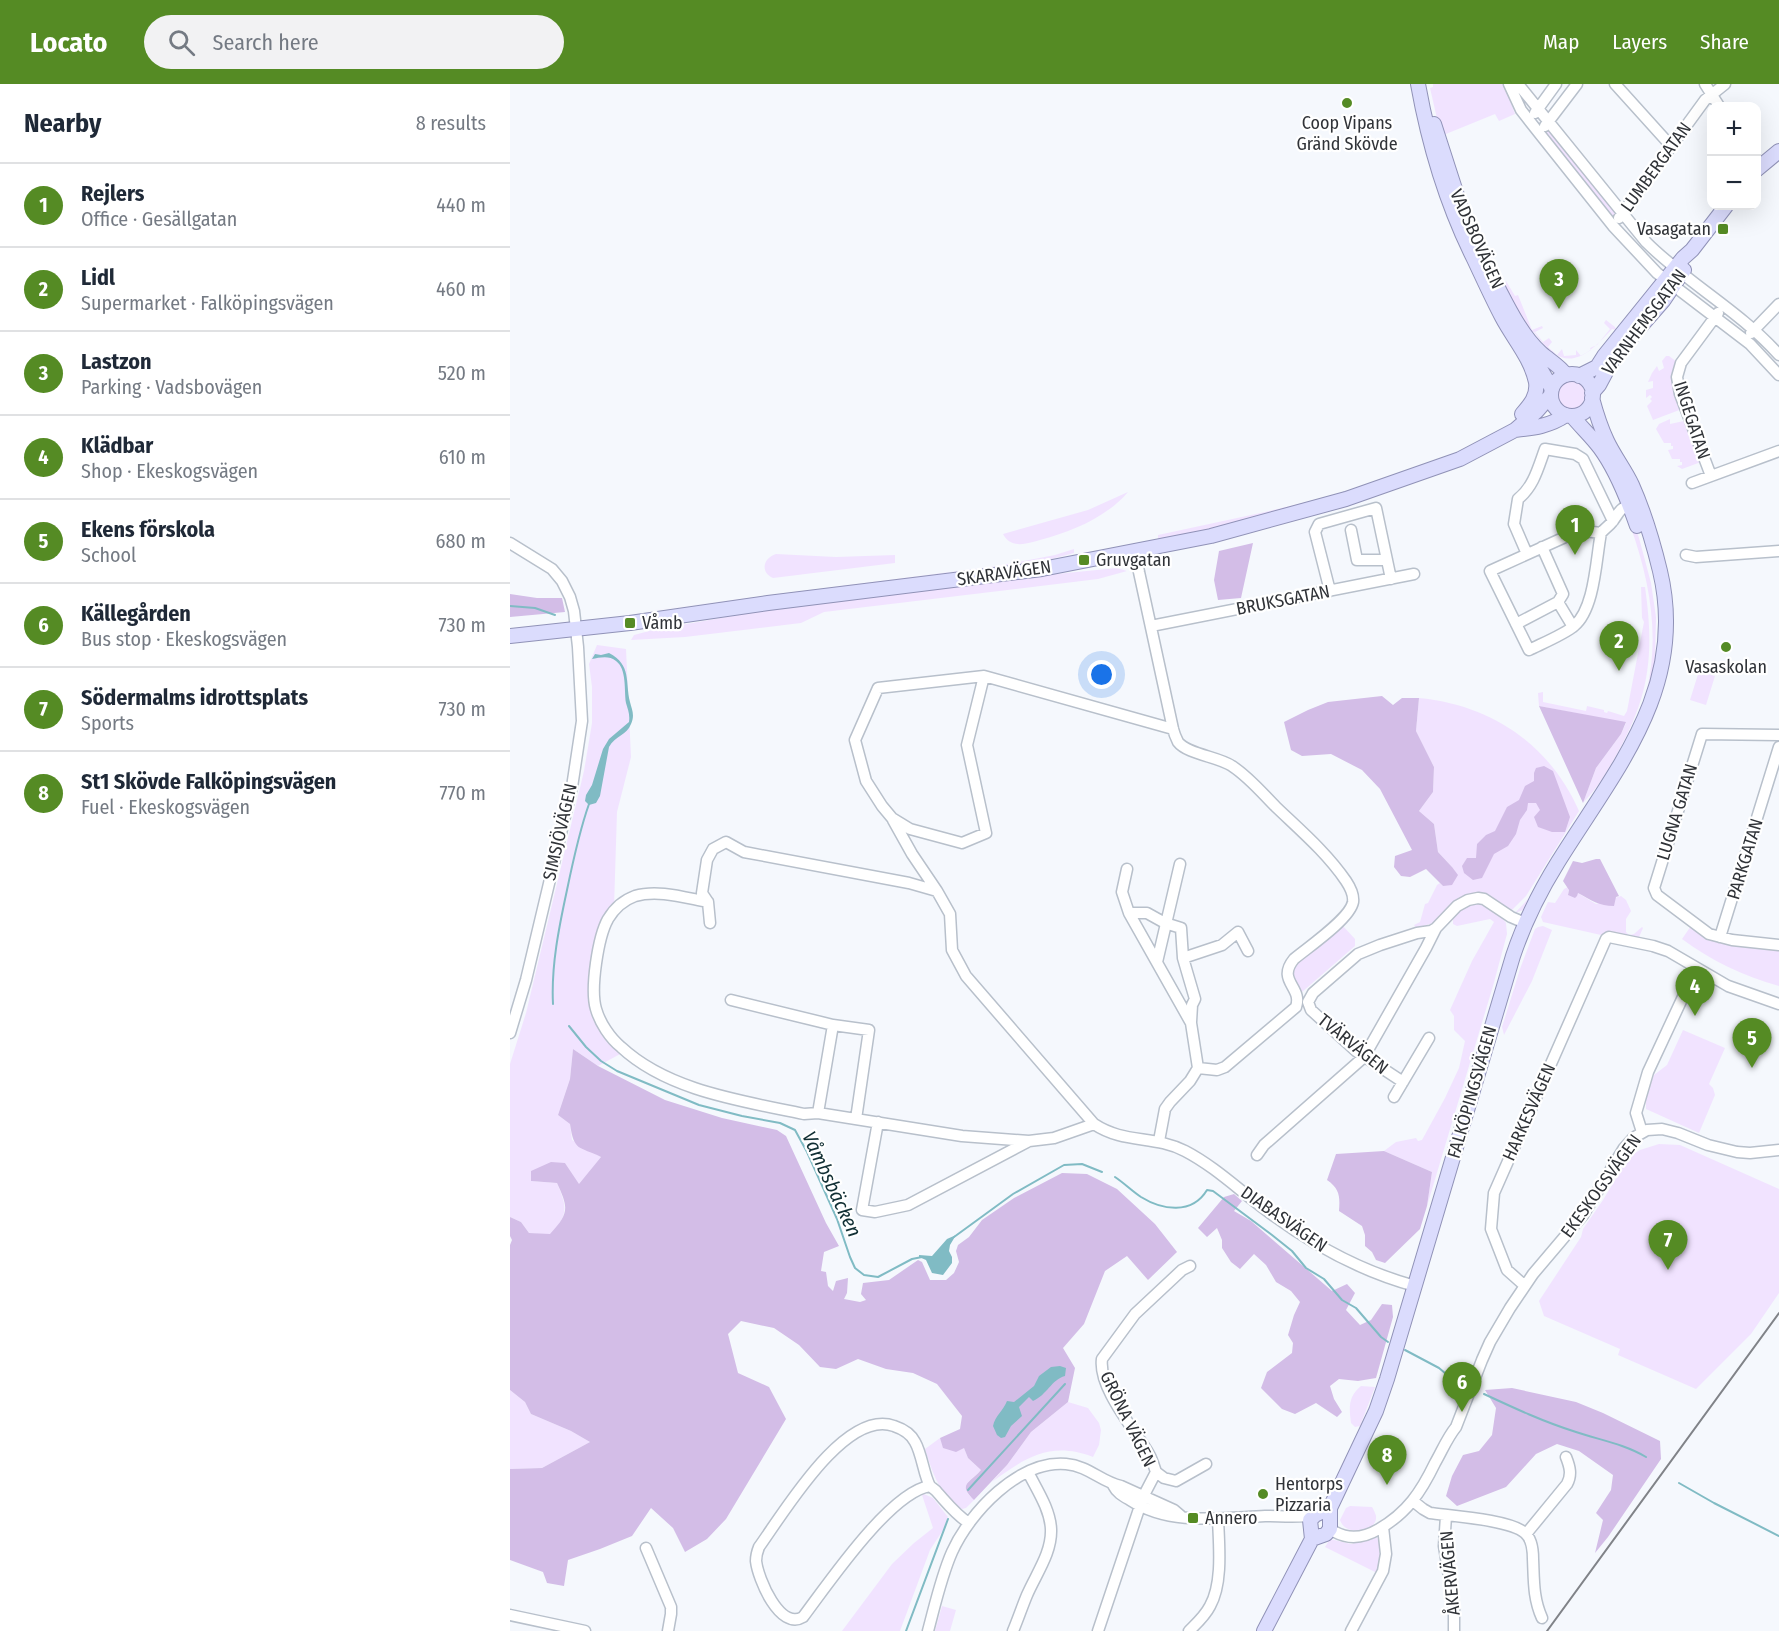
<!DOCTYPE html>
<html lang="en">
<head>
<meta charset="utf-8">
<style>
	body { margin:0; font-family:"Fira Sans Condensed",sans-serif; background:#f2f2f3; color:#1f2937 }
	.controls { position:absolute; right:18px; top:18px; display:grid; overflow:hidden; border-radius:12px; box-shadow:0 6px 24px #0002 }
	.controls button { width:54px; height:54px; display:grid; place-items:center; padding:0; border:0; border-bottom:2px solid #e0e1e3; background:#fff; color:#1f2937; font:30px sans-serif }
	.you { position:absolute; left:592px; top:591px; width:21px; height:21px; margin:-15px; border:4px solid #fff; border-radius:50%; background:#1a73e8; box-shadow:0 0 0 9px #1a73e833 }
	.badge { display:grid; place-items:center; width:39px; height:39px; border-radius:50%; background:#558b24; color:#fff; font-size:20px; font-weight:700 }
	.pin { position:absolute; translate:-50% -50px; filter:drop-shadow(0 2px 3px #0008) }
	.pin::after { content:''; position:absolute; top:32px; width:21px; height:18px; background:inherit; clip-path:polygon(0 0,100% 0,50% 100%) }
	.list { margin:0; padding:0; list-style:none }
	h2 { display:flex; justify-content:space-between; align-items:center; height:78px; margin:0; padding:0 24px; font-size:26px }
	h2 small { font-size:20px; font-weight:400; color:#747a83 }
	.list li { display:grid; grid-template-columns:39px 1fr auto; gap:18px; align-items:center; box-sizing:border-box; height:84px; padding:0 24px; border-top:2px solid #e0e1e3 }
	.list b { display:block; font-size:22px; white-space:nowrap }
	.list p { margin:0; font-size:20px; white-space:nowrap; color:#747a83 }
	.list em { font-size:20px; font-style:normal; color:#747a83 }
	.icon { flex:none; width:33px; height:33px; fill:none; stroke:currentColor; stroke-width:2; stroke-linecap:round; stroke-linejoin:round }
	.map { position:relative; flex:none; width:1269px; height:1547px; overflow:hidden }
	header { display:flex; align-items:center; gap:36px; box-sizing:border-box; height:84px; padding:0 30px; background:#558b24; color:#fff }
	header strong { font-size:28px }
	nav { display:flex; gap:33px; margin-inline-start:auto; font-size:21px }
	.search { width:420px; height:54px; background:#f2f2f3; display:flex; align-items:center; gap:15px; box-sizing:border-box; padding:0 21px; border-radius:33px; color:#747a83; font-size:22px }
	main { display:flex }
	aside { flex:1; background:#fff }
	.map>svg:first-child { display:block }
</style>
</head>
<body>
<header>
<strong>Locato</strong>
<div class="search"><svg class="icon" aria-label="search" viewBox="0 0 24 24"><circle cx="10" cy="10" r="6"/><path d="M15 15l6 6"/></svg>Search here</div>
<nav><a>Map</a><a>Layers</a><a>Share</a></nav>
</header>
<main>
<aside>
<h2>Nearby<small>8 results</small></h2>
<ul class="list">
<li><span class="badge">1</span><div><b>Rejlers</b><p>Office · Gesällgatan</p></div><em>440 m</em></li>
<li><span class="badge">2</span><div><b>Lidl</b><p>Supermarket · Falköpingsvägen</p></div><em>460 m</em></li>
<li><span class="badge">3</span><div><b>Lastzon</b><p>Parking · Vadsbovägen</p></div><em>520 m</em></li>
<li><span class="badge">4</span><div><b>Klädbar</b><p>Shop · Ekeskogsvägen</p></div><em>610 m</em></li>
<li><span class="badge">5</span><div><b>Ekens förskola</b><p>School</p></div><em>680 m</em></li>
<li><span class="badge">6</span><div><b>Källegården</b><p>Bus stop · Ekeskogsvägen</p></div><em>730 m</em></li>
<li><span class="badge">7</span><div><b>Södermalms idrottsplats</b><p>Sports</p></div><em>730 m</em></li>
<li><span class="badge">8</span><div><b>St1 Skövde Falköpingsvägen</b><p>Fuel · Ekeskogsvägen</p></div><em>770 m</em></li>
</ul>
</aside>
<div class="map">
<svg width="1269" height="1547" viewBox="0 0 1269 1547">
	<rect width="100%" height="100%" fill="#f5f8fd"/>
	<path fill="#f1e3ff" d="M923,0H994L1005,30L989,37L985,30L931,52L920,4L923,3Z
		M1039,45L1107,128L1106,133L1103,134L1034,48Z
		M996,197L1005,212L1008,211L1022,246L1032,242L1033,244L1025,248L1033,258L1039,254L1042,258L1038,263L1047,271L1052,265L1054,272L1066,271V266L1071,272L1081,266L1080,264L1087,261L1100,245L1094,239L1096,236L1105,243L1106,246L1102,245C1073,277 1053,290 1024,248L1020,249L1010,235L994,199Z
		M1156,272H1159L1167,278L1172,325L1143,336L1137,322L1142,317L1140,315L1142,313L1140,311L1136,314V306L1143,304V297L1138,298L1142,289L1147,282L1149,287L1154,284L1152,277Z
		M1047 311a14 14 0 1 1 28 0a14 14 0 1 1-28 0Z
		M1174,334L1191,378L1172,385L1167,382L1172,381V378H1170V375H1162L1158,366L1163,365V362H1161V359H1154L1146,345L1149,340L1160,335V340L1174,337Z
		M618,408C597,433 561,448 530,456C516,460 501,465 493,450L578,426Z
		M813,414V415C758,430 704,448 648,456V451L755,428Z
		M1120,441L1127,448L1129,454L1141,499L1146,533L1145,578L1137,613L1126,644L1106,681L1064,743L1058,756L1016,823L1013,826L1005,829L1018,815L1057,754L1062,743C1080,716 1099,691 1115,662C1155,590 1147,516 1120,441Z
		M564,465V469L538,476L83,534L487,482L545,471Z
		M266,470L326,473L385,471V479L263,494C250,488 253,474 266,470Z
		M607,484L617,487L588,495L314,528L291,539L175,553L121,556L124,551L143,546L233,530L536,491Z
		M1131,503H1135C1145,573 1139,615 1103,677C1098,685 1093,694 1088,701C1083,708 1078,713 1073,719L1086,684L1111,650L1116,639L1029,622L1028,609L1033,608V618L1076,627L1077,622L1094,626V628L1097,629L1098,627L1114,632L1117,627L1134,538L1132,534Z
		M87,561L116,565L121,673L107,728L104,823L80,886V927L93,949L112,969L88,982L63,965L60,995L48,1031L60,1040L62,1056L91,1073L69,1101L55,1079L21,1097L47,1099C57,1123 59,1130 40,1151L19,1149L11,1138L0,1133V980L16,929L74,687L82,639V603L79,580Z
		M1189,587L1205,592L1196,621L1180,616Z
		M909,614C982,621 1040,661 1069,727L1016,812L1000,828L983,815L937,825L923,839L906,844L904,841L910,838L915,820L918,819L927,801L930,799L933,802L942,783L928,768L924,740L909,727L923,708L924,683L906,647Z
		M1058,803L1059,806L1058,810L1068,809L1086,820L1111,812L1116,816L1121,827L1116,835V848L1119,851L1124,850L1132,843L1133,844L1129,853L1126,854L1098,848L1091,851L1033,838L1031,833L1038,818L1045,819L1054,805Z
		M963,819L976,820L988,829L996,839L997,850L983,902L917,1122L922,1088L874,1067L886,1058L906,1054L908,1057L912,1056L935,1014L949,984L955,957L944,946V932L940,926L962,877L984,838L980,835L947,842L943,840V831L950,825Z
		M833,842L845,855V862L792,908L783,896L782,882L829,843Z
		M1033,842L1042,846L1022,897L994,951L992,943L1010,885L1025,845L1028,843Z
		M1181,842L1199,856L1269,864V902C1233,892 1202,877 1172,855Z
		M1173,946L1215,964L1199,1000L1203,1004L1205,1011L1189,1049L1136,1025V1011L1144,991L1157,981Z
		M1149,1060L1170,1061L1269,1105V1209L1241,1250L1186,1305L1108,1271L1110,1265L1034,1232L1029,1217L1071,1153L1073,1145L1093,1116L1119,1073L1130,1066Z
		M851,1302L865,1303L850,1342L845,1343L841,1339C839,1323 838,1313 851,1302Z
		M0,1306L15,1318L21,1330L61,1347L80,1358L32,1384L0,1385Z
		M558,1318L578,1324L589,1339L591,1346L589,1361L583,1373C541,1357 516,1373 482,1398L497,1381L521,1348Z
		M430,1354L434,1364H454L458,1374L471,1386C460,1398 447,1401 464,1416L456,1424L452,1425C430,1413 422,1387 415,1365Z
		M414,1410L423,1414L438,1433L433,1446L420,1466L390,1547H332L382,1480L404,1459L423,1444L412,1411Z
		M840,1422L862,1423C863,1424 866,1431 866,1432C868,1448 836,1454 830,1436L836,1424Z
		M866,1453C877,1464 872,1477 867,1489L815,1463L820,1455L841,1460Z
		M432,1522L446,1526L440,1547H425Z"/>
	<path fill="#d3bde7" d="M743,459L731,514L708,516L704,496L709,467Z
		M0,510L27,514H52L55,528L0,533Z
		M872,612L883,621L892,614H909L906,647L924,683L923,708L909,727L924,740L928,768L942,783L948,791L942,801L933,802L916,785L900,793L891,792L884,783L885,772L902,766L870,705L852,686L821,670L792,672L781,666L774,638L798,626L818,618Z
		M1029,622L1116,638L1111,650L1086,684L1073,719Z
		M1034,682L1043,687L1060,733L1055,748H1042L1028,743L1024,733L1030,726L1026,719H1018L1017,726L1010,736L1006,750L998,762L984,770L972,794L963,796L954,789L952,782L957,774H966L967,760L976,751L985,747L997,723L1009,716L1015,702L1024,697V689L1026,684Z
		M1086,775H1090L1109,812L1106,813L1104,822C1089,822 1081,816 1068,809L1067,812L1065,814L1058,811L1059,806L1053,797L1063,777L1072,779Z
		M63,965L88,982L155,1016L212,1034L267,1046L276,1052L316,1139L329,1162L314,1168L311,1187L316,1188L318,1202L323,1207L326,1197L338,1194L337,1209L334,1215L350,1218L356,1216L351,1210L353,1199L379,1196L408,1176L412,1178L420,1196H436L444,1189L449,1178L446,1167L448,1161L459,1153L472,1136L504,1114L552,1089L577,1090L607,1105L645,1140L667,1168L638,1196L617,1172L595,1187L574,1240L553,1264L565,1284L558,1318L521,1348L497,1381L464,1416C447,1400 460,1399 471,1386L458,1374L454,1364L446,1368L433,1364L430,1354L450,1345L452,1332L427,1300L403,1289L376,1285L348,1275L326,1285L310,1283L289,1261L264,1244L231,1237L218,1250L228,1289L259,1303L276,1335L216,1435L197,1455L175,1468L163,1444L141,1424L122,1452L90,1465L58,1476L54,1502L37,1499L33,1488L0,1476V1385L32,1384L80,1358L61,1347L21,1330L15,1318L0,1306V1161L2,1156L0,1152V1133L11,1138L19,1149L40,1150C60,1129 58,1123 47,1099L21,1097V1087L41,1078L55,1079L69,1100L91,1073C69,1062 64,1068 60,1040L48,1031L60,995Z
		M874,1067L922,1088L917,1122L910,1145L875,1179L866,1176L862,1168L855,1162V1151L852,1142L829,1127C830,1113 830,1105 817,1096L826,1070Z
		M724,1110L732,1117L724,1127L741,1137L822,1207L837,1200L845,1209L836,1226L850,1241L861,1236L872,1220L882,1221L883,1233L866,1294L848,1297L829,1295L820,1302L824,1315L832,1328L827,1333L806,1319L785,1330L772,1325L751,1304L757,1288L782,1269L783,1259L778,1251L784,1231L790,1218L781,1207L766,1198L756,1181L744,1170L730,1185L721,1178L712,1164V1156L707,1144L697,1153L688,1144L714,1113Z
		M1002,1304L1066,1318L1093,1329L1150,1357L1151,1375L1098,1453L1085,1469L1093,1436L1086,1429L1101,1406L1103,1391L1069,1367L1047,1360L1026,1370L996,1403L947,1422L936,1412L942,1392L953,1371L969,1367L982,1351L986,1324L975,1306Z"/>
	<path fill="#80bbc4" d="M99,569C122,581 115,598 120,618C122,626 125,631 121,640C117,651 105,652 99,663L90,712L86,719L79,721L75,717L76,711L82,701L93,665L99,655L119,638C120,630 118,626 116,619C114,606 117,585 106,577C99,571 89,574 82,575L85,570L91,571Z
		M446,1151L440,1161L439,1167L442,1173V1179L433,1191L422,1189L416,1176L409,1173V1171L422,1172L437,1155Z
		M550,1282L556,1284L555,1292C541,1296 537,1311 523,1317L519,1313L509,1323L512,1332L501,1342L495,1353L491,1354L487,1351L483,1342C485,1332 493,1327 497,1317L504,1318L524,1302L529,1292L541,1283Z"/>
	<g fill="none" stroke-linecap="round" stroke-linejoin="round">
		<path stroke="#80bbc4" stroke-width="2" d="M0,522L25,524L45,531
			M43,920C41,882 49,843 57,806C63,777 69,748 79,720
			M59,942L76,963L91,977L107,987L189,1021L232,1032L270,1039L285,1046L297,1068L327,1135L340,1173L345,1184L354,1191L368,1193L402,1175L412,1173
			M605,1093C614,1099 622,1107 631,1113C652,1126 682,1131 697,1106L703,1107L762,1151L782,1167L796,1184L814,1195L832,1216L846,1224L871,1253L878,1258
			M444,1153L503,1110L554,1081L572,1080L592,1088
			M895,1266L929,1284L942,1295
			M974,1310C1004,1324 1034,1338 1066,1348C1090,1356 1114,1360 1136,1373
			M1169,1399L1204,1419L1269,1452
			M458,1406L555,1300
			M396,1547L438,1435"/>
		<g stroke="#b8c0cb" stroke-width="13">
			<path id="minor" d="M999,0L1011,26L1029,49L1103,142L1147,189L1240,260L1269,291
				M1008,0L1136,158C1177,199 1230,227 1269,271
				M1105,0L1161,62
				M1195,0L1209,22
				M1025,29L1046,0
				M1035,42L1067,0
				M1109,134L1195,16L1215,0
				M1241,249L1269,220
				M1201,392L1170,310L1167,293L1171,279L1208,229
				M1182,399L1269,367
				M841,446L847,476H877
				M1091,449C1086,474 1085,525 1064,542C1055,550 1031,560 1019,566L980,487L1064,449L1074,447L1091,449C1094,445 1099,442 1102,438C1111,427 1109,421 1127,423
				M0,459L42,485L52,497L60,513L64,527L68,563L72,637L62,703L16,896L0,949
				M1032,463L1053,510L1048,518L1063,543
				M625,467L629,488L663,645C664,649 666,654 668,658C677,670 709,673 722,682C739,693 752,709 766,723C790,746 817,769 836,797C840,803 844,811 843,818C840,835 797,864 784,875C766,897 793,903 786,923L715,983L707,986L688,984L680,997L660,1018L655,1025L649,1057
				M1017,470L1004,440L1008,415C1024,402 1028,384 1035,365L1065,370L1073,375L1103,437
				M1176,471L1186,473L1269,467
				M820,507L805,448L809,440L866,424L881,495
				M1006,540L1048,518
				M641,542L904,490
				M474,592L457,661L476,749L452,759L400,745L382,734L372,722L356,697L345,656L368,604L474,592L663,645
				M1269,651L1192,650L1144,804L1147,811L1199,850L1222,856L1269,861
				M383,736L402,770L427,807
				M617,785L612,808L619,829L681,939L688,984
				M198,818L192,809L197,776L203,765L216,758L234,768L399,799L427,807L440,830L442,866L456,892L584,1040C614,1060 644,1051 675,1067C704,1082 729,1106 756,1126C801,1160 850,1187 905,1202
				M619,829H637L655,839L671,844L673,874L685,915L682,921L681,938
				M200,839L198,818C176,814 148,805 125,812C114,816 104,825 98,835C88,853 80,905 86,925C90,939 100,954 111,963C158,1007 233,1017 294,1030L308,1029L452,1052L519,1057L544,1054L584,1040
				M1210,853L1269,663
				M673,874L712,861L728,848L738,867
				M647,878L670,780
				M221,916L323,941
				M893,998L846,967L801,926L798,918L803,909L848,870L870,861L907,849L921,847L926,844L947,822L958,816L968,814L974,815L1001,833L1015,839
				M884,1013L919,954
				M308,1029L323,941L359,946L346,1035
				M368,1038L352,1126L365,1128L398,1121L519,1057
				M1132,1048L1126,1029L1138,988L1186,885
				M747,1071L754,1061L854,973L916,864L926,844
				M1015,1202L997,1186L981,1145L984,1109L1096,855L1099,853L1143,862L1158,867L1218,902L1269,920
				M646,1388L654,1394L666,1397L696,1380
				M603,1401C607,1409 613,1412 620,1416C660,1442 709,1434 755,1432C770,1432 791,1434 805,1431
				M420,1402C380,1408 318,1500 293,1533C270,1547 248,1495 246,1477C246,1472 247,1468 249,1463C273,1430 335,1324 384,1342C393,1345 401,1350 405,1358C412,1370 414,1392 420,1402C422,1404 425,1405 427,1408C437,1419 446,1431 459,1439
				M903,1417L913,1425L920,1429C942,1432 1001,1436 1015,1449C1022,1455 1023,1466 1023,1475C1024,1496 1023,1514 1032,1534
				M936,1432L934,1462L944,1524V1547
				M825,1448C840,1456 854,1454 869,1445C897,1429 911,1408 925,1379C932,1367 937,1354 946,1343L972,1276L980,1258L1000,1224L1023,1190L1073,1131L1114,1064L1123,1054L1137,1046L1152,1045L1168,1049L1198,1061L1227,1068L1240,1069L1269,1066
				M1016,1450L1057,1400C1062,1391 1060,1383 1056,1373
				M136,1464L161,1523V1530L158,1547
				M0,1531L75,1547
				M418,1547C425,1521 431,1493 442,1468C460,1428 509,1376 556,1380C579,1382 591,1398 611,1402L664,1426L671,1432
				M503,1547C508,1535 512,1523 517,1511C526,1490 542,1469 541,1445C540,1425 527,1406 518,1388
				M588,1547L633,1413L646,1388C644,1382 642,1375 639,1370C625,1346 588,1304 592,1275L625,1230L672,1186L680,1182
				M679,1547C687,1539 695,1532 700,1522C713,1499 709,1461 708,1435
				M841,1547L873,1487L876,1470L873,1443"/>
		</g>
		<g stroke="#9092b7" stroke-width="16">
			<path id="major" d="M908,0C919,61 936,119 964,175C973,194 982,214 992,233C1003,254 1021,274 1026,298C1028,312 1020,321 1012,330
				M924,40L953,130
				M1246,86L1269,67
				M987,202C999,225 1012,252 1031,269C1040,277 1049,281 1056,291
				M1019,273L1027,279L1042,305
				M1041 311a21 21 0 1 1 42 0a21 21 0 1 1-42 0Z
				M1069,292L1087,283L1094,272L1173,174L1182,166L1216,122
				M1082,309L1089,301L1104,273L1153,217L1174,186
				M1062,332C1071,343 1082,353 1090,364C1107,387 1118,416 1127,442
				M1005,346C1024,344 1040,342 1056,331
				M0,552L120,539L258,519L532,485L701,452L836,415L950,375L1005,346L1027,327L1041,311
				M820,1424L866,1327L877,1295L1003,872C1014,839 1030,807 1048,778C1105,686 1178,604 1150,487C1143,458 1134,428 1122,401C1115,386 1104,372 1097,357C1091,344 1086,329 1082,314
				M802,1455L800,1436L805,1431L820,1424
				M802,1455L816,1450L820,1445V1424
				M754,1547L802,1455"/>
		</g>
		<use href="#minor" stroke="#fff" stroke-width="10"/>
		<use href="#major" stroke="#dbdcfd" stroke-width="14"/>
		<path stroke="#808388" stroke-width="2" d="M1037,1547L1269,1229"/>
	</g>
	<g fill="#558b24" stroke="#fff" stroke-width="2">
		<circle cx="837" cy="19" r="6"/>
		<rect x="1207" y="139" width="12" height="12" rx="3"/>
		<rect x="568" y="470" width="12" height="12" rx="3"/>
		<rect x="114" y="533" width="12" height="12" rx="3"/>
		<circle cx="1216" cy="563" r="6"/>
		<circle cx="753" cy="1410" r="6"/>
		<rect x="677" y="1428" width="12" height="12" rx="3"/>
	</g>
	<g text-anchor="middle" stroke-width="4.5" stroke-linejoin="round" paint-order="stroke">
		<g font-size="18" fill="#303338" stroke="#fff" text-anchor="start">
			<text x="837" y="45" text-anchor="middle">Coop Vipans<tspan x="837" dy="21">Gränd Skövde</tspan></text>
			<text x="1201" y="151" text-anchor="end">Vasagatan</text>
			<text x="586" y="482">Gruvgatan</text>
			<text x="132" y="545">Våmb</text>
			<text x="1216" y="589" text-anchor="middle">Vasaskolan</text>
			<text x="765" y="1406">Hentorps<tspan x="765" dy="21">Pizzaria</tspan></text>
			<text x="695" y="1440">Annero</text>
		</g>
		<g font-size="18" fill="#303338" stroke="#fff">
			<text transform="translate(1146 83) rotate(-54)" y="6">LUMBERGATAN</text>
			<text transform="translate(967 155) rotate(66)" y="6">VADSBOVÄGEN</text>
			<text transform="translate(1134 238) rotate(-53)" y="6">VARNHEMSGATAN</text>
			<text transform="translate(1182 336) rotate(72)" y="6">INGEGATAN</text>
			<text transform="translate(494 489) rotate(-8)" y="6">SKARAVÄGEN</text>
			<text transform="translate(773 516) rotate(-11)" y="6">BRUKSGATAN</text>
			<text transform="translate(1167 728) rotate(-73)" y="6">LUGNA GATAN</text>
			<text transform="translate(50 748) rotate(-77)" y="6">SIMSJÖVÄGEN</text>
			<text transform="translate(1235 775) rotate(-73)" y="6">PARKGATAN</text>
			<text transform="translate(843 960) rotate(39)" y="6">TVÄRVÄGEN</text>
			<text transform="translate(962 1008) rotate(-74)" y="6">FALKÖPINGSVÄGEN</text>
			<text transform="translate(1019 1028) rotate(-66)" y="6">HARKESVÄGEN</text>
			<text transform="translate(1091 1102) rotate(-54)" y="6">EKESKOGSVÄGEN</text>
			<text transform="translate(774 1135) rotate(35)" y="6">DIABASVÄGEN</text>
			<text transform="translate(618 1335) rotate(64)" y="6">GRÖNA VÄGEN</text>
			<text transform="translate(940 1489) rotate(-95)" y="6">ÅKERVÄGEN</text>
		</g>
		<g font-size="20" font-style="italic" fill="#112f34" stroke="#fff">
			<text transform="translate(322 1100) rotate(65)" y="7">Våmbsbäcken</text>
		</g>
	</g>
</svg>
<div class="controls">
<button>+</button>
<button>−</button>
</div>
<div class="you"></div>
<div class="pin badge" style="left:1065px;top:471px">1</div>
<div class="pin badge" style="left:1109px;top:587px">2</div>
<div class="pin badge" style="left:1049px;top:225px">3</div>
<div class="pin badge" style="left:1185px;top:932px">4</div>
<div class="pin badge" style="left:1242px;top:984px">5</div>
<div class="pin badge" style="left:952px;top:1328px">6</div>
<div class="pin badge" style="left:1158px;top:1186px">7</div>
<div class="pin badge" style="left:877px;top:1401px">8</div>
</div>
</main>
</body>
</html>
